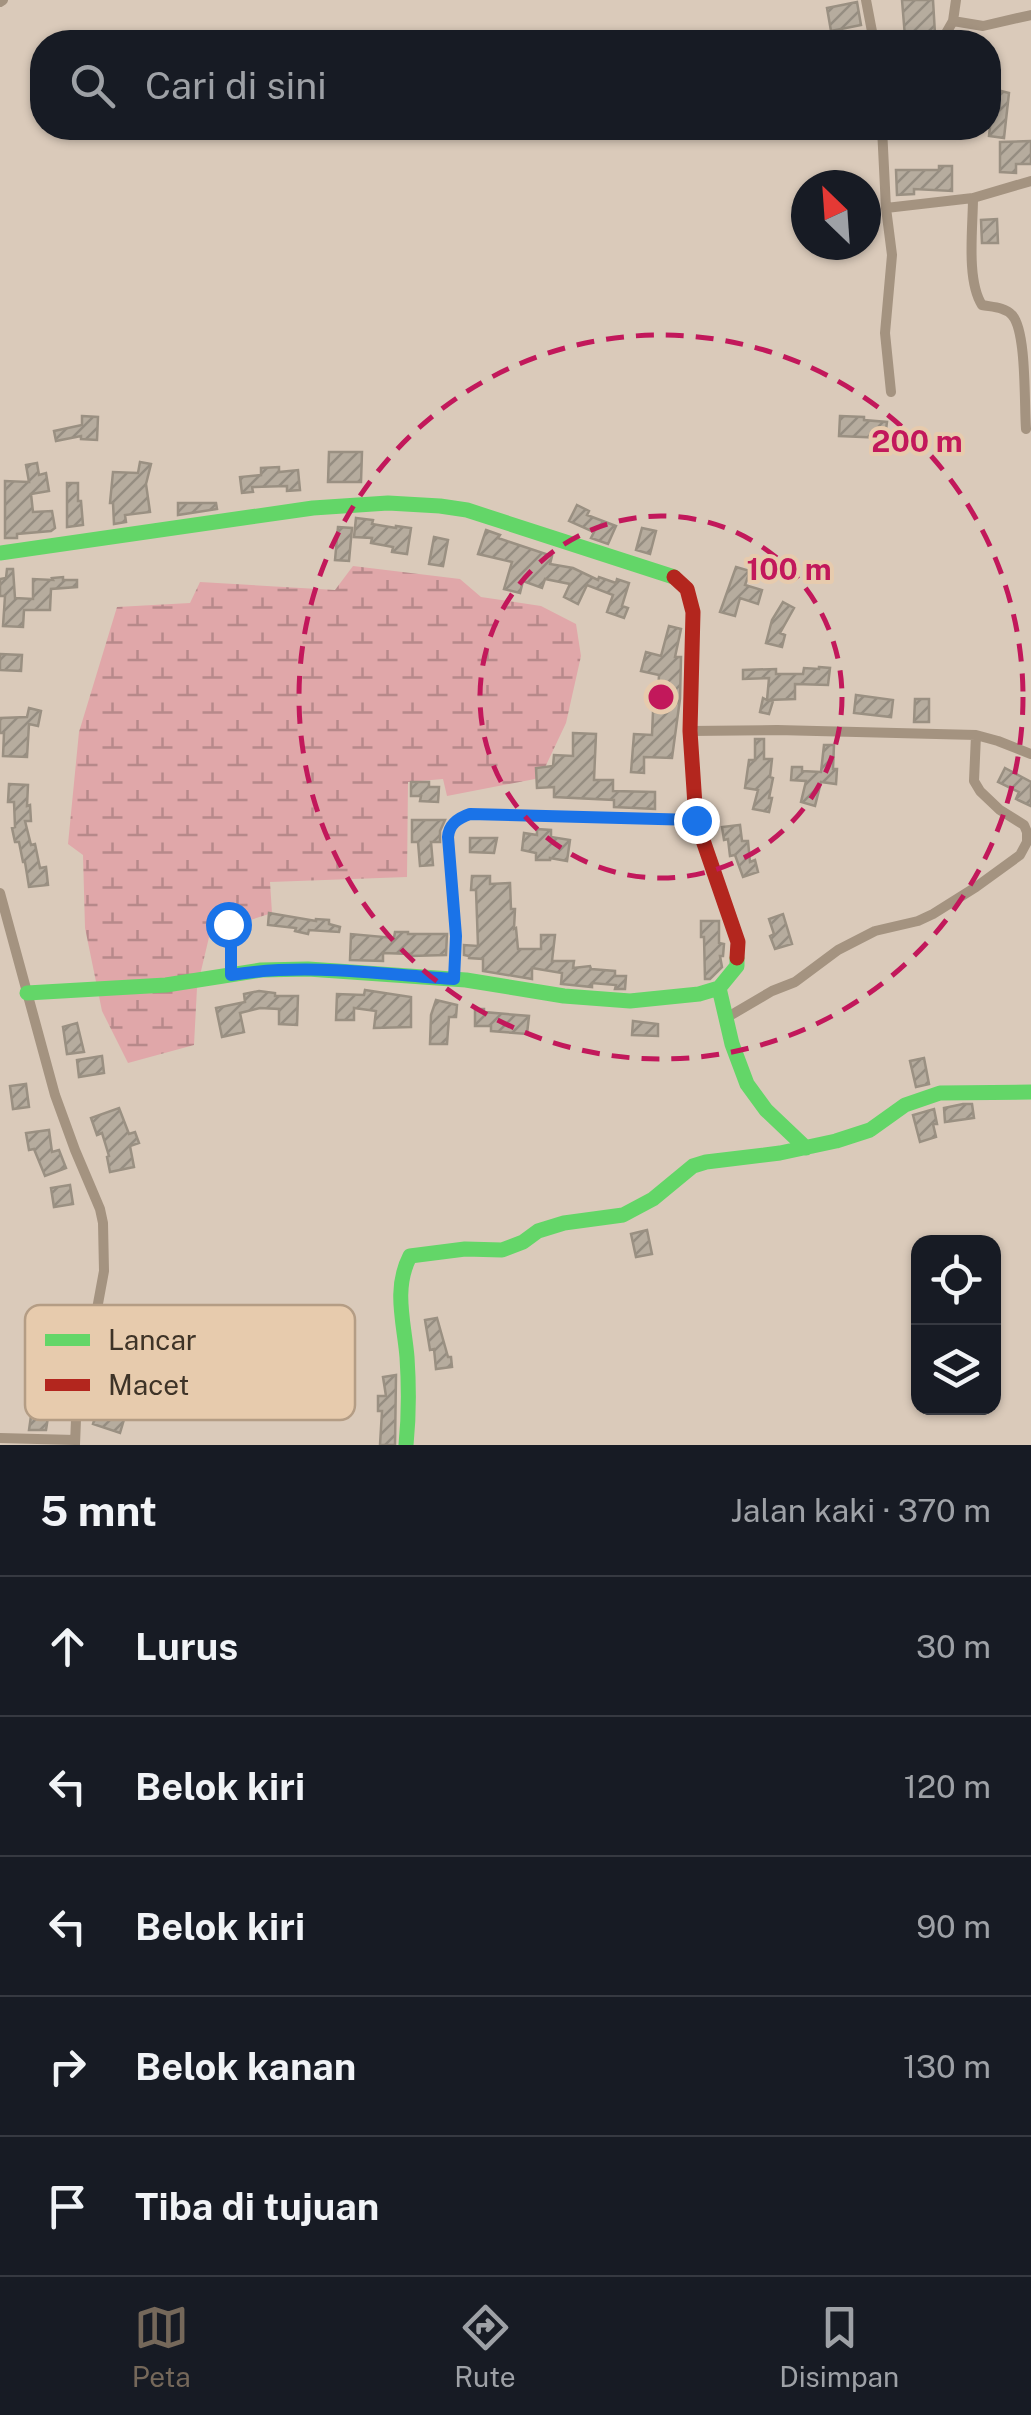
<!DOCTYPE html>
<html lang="id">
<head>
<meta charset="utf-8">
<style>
	body { margin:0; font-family:"Public Sans",sans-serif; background:#242831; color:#f1f3f6 }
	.controls { position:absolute; right:30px; bottom:30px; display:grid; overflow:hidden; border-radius:20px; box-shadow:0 2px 8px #0004 }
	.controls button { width:90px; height:90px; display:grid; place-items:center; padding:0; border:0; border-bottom:2px solid #363941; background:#171b24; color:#f1f3f6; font:50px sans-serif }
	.compass { position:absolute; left:791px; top:170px; width:90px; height:90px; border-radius:50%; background:#171b24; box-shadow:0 2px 8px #0004; rotate:335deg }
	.stop { position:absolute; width:30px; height:30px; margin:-22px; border:8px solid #1a73e8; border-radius:50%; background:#fff }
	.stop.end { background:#1a73e8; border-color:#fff; box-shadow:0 2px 10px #0008 }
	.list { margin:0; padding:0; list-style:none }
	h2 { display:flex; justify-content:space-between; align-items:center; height:130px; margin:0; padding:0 40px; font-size:42px }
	h2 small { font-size:32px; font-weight:400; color:#9ea1a6 }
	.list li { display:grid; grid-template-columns:65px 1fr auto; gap:30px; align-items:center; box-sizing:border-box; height:140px; padding:0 40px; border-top:2px solid #363941 }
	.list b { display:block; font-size:38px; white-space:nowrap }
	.list em { font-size:32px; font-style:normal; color:#9ea1a6 }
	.icon { flex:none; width:55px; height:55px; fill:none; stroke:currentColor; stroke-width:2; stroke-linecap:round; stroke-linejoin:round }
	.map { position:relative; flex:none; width:1031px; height:1445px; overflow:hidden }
	.search { position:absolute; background:#171b24; box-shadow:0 2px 8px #0004; left:30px; right:30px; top:30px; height:110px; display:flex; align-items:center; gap:25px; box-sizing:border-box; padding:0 35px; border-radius:40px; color:#9ea1a6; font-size:38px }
	.sheet { height:830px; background:#171b24 }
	nav { display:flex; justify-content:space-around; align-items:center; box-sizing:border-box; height:140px; border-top:2px solid #363941; background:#171b24; font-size:28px; color:#9ea1a6 }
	nav a { display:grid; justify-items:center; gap:5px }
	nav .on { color:#75685a }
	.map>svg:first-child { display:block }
</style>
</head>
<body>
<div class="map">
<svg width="1031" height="1445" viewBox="0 0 1031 1445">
	<defs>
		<pattern id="wetland-marsh" width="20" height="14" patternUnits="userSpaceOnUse" patternTransform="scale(2.5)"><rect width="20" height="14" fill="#e0a7a9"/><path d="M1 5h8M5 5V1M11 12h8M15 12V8" fill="none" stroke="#b7898a"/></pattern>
		<pattern id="building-hatch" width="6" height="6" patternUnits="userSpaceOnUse" patternTransform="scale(2.5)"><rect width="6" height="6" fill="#b6ac9e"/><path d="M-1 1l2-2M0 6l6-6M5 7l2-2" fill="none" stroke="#958d81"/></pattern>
	</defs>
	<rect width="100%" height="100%" fill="#dacaba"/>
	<path fill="url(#wetland-marsh)" d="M353,566L460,579L481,597L541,606L576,624L581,656L566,723L540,778L447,796L443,779L408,782L407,877L270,882L272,913L210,933L197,988L194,1045L128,1063L102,1011L85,928L83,855L68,844L79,732L117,607L190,603L200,582L335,590Z"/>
	<path fill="url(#building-hatch)" stroke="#9a9082" stroke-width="2.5" d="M902,0H933L935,34L905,37Z
		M857,2L861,25L831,31L827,8Z
		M993,89L1009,93L1004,138L989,136L992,109H989Z
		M1031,141V164H1016V173L1000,172V142Z
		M939,166H952V191L914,189V194L897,195L896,170H939Z
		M997,219L998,243H982L981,220Z
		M82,416L98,417L97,440L81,439V436L56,441L54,431L82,425Z
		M840,416L864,417V420L887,422L885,438L839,436Z
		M329,452H362L361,482H328Z
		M140,462L151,464L146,484L150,512L125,515L126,522L114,524L113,503H110L113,472L138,473Z
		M37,463L39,475L46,473L49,491L31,494L33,512L52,511L55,528L51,531L17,534V538H5V481L29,482L26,465Z
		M279,467V472L298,470L300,490L287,491V486L252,487L253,492L242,493L240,477L261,475V468Z
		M67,483H78V501H81L83,525L67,527Z
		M178,503H216L217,509L178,515Z
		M577,505L589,511L587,515L616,526L608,544L591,538L594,532L569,521Z
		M356,518L373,520L372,524L396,528V526L411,528L407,554L392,552L393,547L371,543L372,538L354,537Z
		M338,527L352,528L349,561L335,560Z
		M642,528L656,531L650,554L636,550Z
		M486,530L500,535L498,538L552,556L550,564L573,568L598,580L599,577L616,583L617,579L629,583L622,606L628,608L624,618L607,612L613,595L587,585L578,604L564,597L570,584L545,579L542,588L523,581L520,593L504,589L512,562L478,554Z
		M434,537L448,540L443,566L429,564Z
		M736,567L750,571L745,585L762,590L758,604L740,598L735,616L720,612Z
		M7,569H13L15,598L33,599V579L53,580L52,578L63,577V580H77V587L51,589L50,610H24L23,627L3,626L5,596H0V579L6,578Z
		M783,602L794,608L780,633L785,635L782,647L766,643L772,620Z
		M669,626L681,629L675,657H681L680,699L672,758L644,757V773L631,772L634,734L652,735L653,712H657L659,675L641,671L646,652L661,656Z
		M0,654L22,655L21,671L0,670Z
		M819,667L830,668L828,685L795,684V699L767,700L773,701L769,714L760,712L763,698L767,700L769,678L743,679V670L776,669V674H803L804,668L819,669Z
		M856,695L893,700L891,717L854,713Z
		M915,699H929V722H914Z
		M29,708L41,711L38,726L29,724L27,757L3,756L4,733H0V718L27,717Z
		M573,733L596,734L594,780H613V791L655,792V809L614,807V800L554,797V787L537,788L536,768L553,766L554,755L573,756Z
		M755,739H764V759H772L770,777L773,778L769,798H772L769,812L753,809L758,790L745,788L749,760H755Z
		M824,745H834L833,769H837L836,784L821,782L815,806L801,802L806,781L791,780L792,767H802V771L821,772Z
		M1005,768L1031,782V806L1016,799L1019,792L998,782Z
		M411,782H429V787H439L438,802L420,801L421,796H411Z
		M9,784L28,785L27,806L30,805L31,821H25L31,845L35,844L40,868L46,867L48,885L29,887L25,862H23L19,842H15L12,828L15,827L14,802H8Z
		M412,820H445L440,831V842H431L433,865L420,866L418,842H412Z
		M740,825L742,841H748L750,862L755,860L758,872L743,877L735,855L730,856L728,839L724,840L722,827Z
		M537,829L551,830V837L570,840L567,861L550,858V860H536V853L522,850L524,833L537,835Z
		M470,838H497L494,853L470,852Z
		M472,876H490V884L510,883L511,909H515L514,929L516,928L518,949H541V935H555L552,961H574L573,968L590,966L591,969L615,971V976H626L625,989H615L616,985L592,983V987L561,984L562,973L532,968V979L483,971V959L469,958V956L464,955V945L478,946L476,890H471Z
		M269,913L316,921V919L329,920V924L340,927L339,932L309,930L308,934L295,931L296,928L268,925Z
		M783,914L792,944L775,949L770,936L774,934L769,919Z
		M701,921H719V943L724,944L723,956H720L722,967L710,979H705L704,937H701Z
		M395,932H408V934H447L446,955L411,956V954L383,953V961L350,960L351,934L394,938Z
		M365,990L411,997V1027L374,1028L376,1011L354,1008V1020H336L337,994L364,995Z
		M259,991L275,993V996H298L297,1025L279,1024V1009L260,1008L240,1013L244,1032L222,1037L216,1008L245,1002L244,994Z
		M436,1000L457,1005L456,1017H449L447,1044H430L431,1015Z
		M475,1009H484V1012L529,1016L527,1034L491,1031V1026H475Z
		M633,1021L658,1024V1036L632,1035Z
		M77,1023L84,1052L67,1054L63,1027Z
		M102,1056L104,1073L79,1077L77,1060Z
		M924,1058L929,1084L916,1087L910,1061Z
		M26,1084L29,1107L13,1109L10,1086Z
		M963,1104H972L974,1118L945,1122L944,1108Z
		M119,1108L129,1134L135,1132L139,1143L130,1146L134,1167L110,1172L107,1157L109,1156L102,1133L97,1135L91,1118Z
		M934,1109L937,1124H933L936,1137L920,1142L913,1115Z
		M49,1130L52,1152L59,1150L66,1168L45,1176L34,1149L29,1150L26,1133Z
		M70,1185L73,1204L54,1207L51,1188Z
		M647,1230L652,1254L636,1257L631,1234Z
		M437,1318L448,1357H451L452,1367L436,1369L434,1349L430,1350L425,1320Z
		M396,1375L395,1445H380L382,1411H378V1396H386L383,1377Z
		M102,1377L123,1383L114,1413L125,1416L120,1433L93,1424L101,1398L96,1397Z
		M33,1402L50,1404L46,1430H29Z"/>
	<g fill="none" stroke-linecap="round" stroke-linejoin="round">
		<path stroke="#a49380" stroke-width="10" d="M866,0L874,42
			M0,2L3,0
			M953,21L983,26L1031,15
			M941,42L953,21L956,0
			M882,128L886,208L973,198L1031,181
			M973,198C973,227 966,280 982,305C992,307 1005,307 1012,315C1027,331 1024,405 1026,429
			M886,208L892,255L885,333L891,392
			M690,731L777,730L976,735L998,741L1031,754
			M0,893L55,1095L75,1150L100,1209L103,1223L104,1271L97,1309L78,1368L75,1445
			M220,916C235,931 231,954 231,975
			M454,979L456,937L448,837C449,824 458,818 470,814L696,820
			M726,1018L772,991L795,982L838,950L875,931L918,921L933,914L976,887L1020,855L1027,842V832L1024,825L1000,810L980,791L974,781L976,735
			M0,1438L75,1440"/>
		<path stroke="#63d668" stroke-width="15" d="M0,553L313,508L388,503L440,506L467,510L674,577
			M737,958V966L719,988L732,1044L747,1084L766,1110L806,1148
			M27,993L166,985L261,970L308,969L466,980L564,996L630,1001L699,994L719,988
			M406,1445C409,1416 409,1387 407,1357C404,1322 393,1289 410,1256L465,1249L502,1250L523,1242L538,1231L564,1223L623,1215L653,1199L693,1166L706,1162L780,1153L836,1141L870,1130L905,1105L940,1093L1031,1092"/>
		<path stroke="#b3261e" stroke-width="15" d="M674,577L687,589L693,612L690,731L696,820L738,942L737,958"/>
	</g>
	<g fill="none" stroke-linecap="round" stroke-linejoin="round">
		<path stroke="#1a73e8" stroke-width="12" d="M228,924L231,939V975C305,963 380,974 454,979L456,936L448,837C449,824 458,818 470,814L696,820"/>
	</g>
	<g fill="none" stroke="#c2185b" stroke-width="5" stroke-dasharray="18 12">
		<circle cx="661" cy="697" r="181"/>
		<circle cx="661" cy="697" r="362"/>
	</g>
	<rect x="25" y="1305" width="330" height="115" rx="15" fill="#e7cbad" stroke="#b49d85" stroke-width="2.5"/>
	<rect x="45" y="1334" width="45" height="12" fill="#63d668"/>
	<rect x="45" y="1379" width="45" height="12" fill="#b3261e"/>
	<g font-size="28" fill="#3e3327">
		<text x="108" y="1350">Lancar</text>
		<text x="108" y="1395">Macet</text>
	</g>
	<circle cx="661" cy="697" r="15" fill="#c2185b" stroke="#e7cbad" stroke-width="5"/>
	<g font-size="30" text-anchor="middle" font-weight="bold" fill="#c2185b" stroke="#e7cbad" stroke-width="8" stroke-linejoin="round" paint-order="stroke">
		<text x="917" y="452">200 m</text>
		<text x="789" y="580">100 m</text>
	</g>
</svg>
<div class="controls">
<button><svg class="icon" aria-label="locate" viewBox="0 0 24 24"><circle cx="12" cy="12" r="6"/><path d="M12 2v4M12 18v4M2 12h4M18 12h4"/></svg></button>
<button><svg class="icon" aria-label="layers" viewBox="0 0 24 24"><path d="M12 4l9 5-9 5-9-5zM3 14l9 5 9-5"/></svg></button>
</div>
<svg class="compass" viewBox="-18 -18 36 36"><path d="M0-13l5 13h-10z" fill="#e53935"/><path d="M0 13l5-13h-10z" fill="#9ea1a6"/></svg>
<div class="stop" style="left:228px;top:924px"></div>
<div class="stop end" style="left:696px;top:820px"></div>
<div class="search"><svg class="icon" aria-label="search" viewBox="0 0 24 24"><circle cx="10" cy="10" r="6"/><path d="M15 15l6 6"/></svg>Cari di sini</div>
</div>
<section class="sheet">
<h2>5 mnt<small>Jalan kaki · 370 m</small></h2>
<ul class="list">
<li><svg class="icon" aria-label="ahead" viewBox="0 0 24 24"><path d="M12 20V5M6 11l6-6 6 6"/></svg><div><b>Lurus</b></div><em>30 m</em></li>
<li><svg class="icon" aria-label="left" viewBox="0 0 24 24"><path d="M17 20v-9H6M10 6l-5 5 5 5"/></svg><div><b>Belok kiri</b></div><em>120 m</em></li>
<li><svg class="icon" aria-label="left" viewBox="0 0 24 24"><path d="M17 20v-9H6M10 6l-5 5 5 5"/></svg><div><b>Belok kiri</b></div><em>90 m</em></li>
<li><svg class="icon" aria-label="right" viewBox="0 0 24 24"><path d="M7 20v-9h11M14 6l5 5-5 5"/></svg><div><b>Belok kanan</b></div><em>130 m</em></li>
<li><svg class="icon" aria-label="arrive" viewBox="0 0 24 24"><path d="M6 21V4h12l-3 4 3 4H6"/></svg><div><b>Tiba di tujuan</b></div></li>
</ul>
</section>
<nav>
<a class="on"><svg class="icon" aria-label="map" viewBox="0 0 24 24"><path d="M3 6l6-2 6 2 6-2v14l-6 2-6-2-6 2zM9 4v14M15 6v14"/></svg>Peta</a>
<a><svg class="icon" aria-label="directions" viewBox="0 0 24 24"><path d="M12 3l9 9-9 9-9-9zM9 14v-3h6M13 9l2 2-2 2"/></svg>Rute</a>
<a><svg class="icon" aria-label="saved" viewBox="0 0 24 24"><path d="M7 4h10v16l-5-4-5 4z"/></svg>Disimpan</a>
</nav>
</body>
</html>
